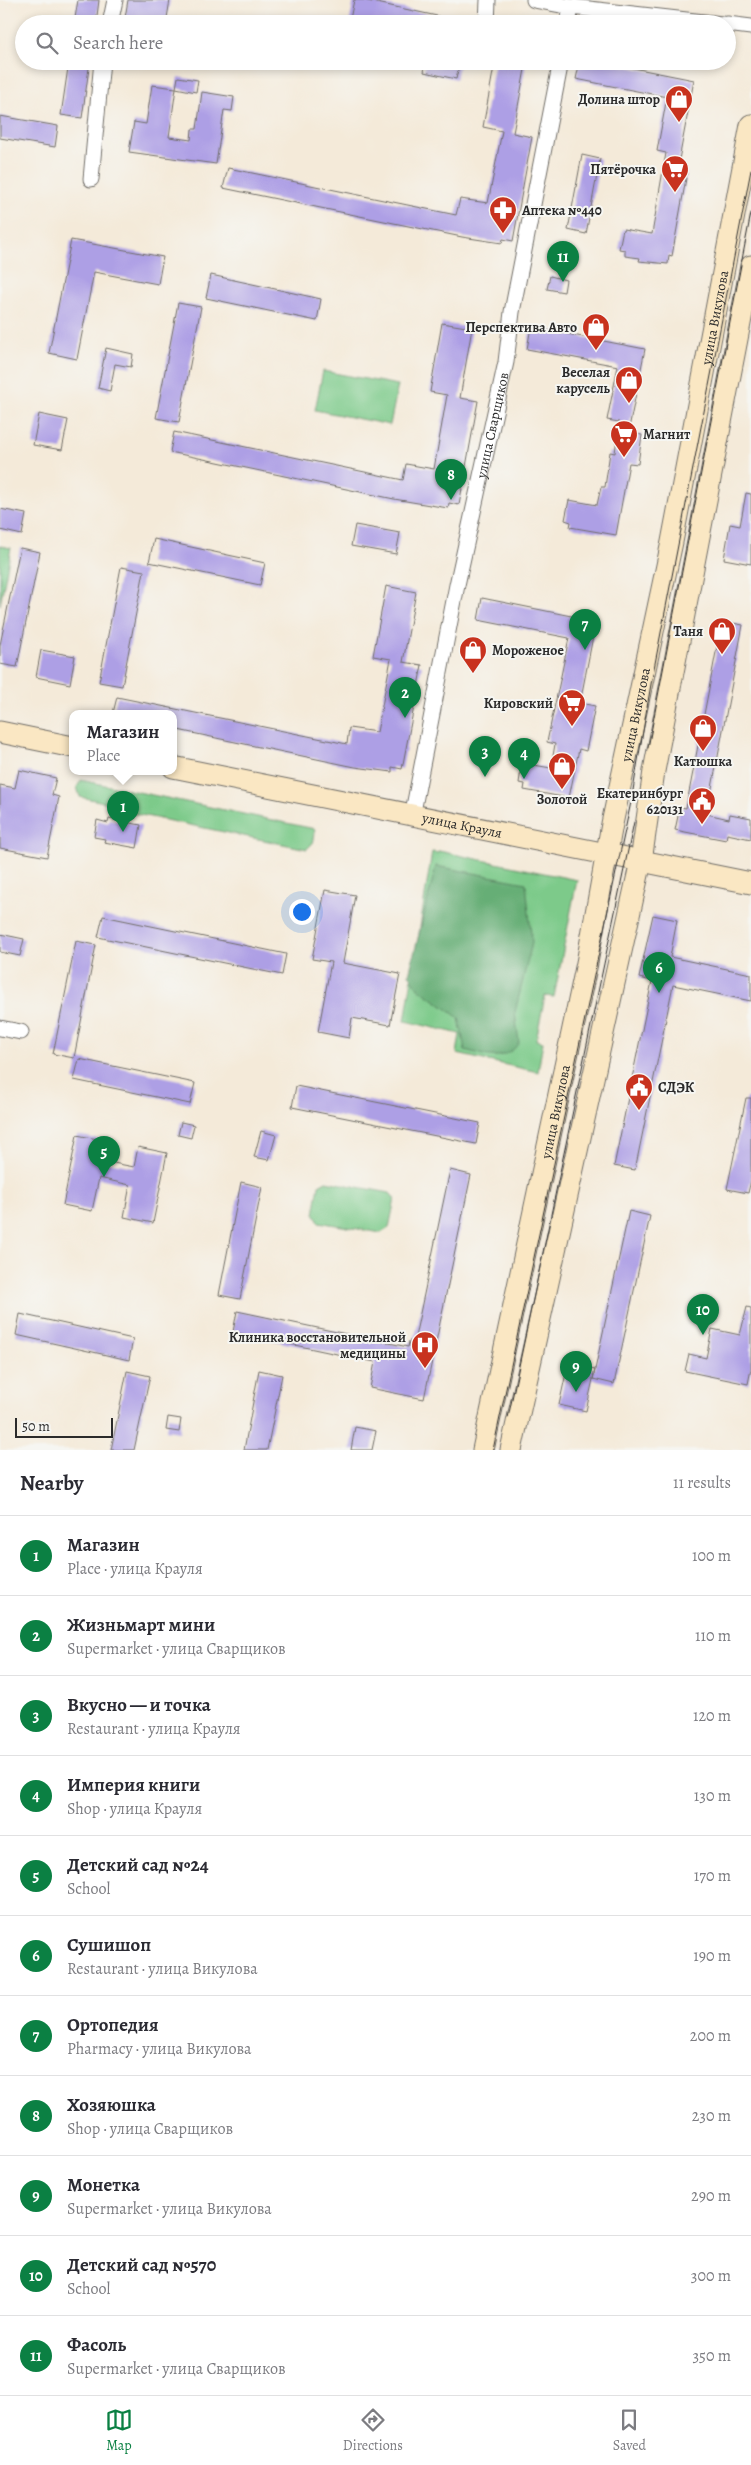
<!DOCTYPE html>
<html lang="en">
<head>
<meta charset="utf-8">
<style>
	body { margin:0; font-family:Alegreya,serif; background:#f2f2f3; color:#2b2b33 }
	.scale { position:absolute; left:15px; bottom:12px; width:98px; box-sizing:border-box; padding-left:5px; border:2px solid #2b2b2b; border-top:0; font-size:14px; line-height:18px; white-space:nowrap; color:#2b2b2b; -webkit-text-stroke:4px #f6f6f2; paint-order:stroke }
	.you { position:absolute; left:301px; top:911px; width:18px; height:18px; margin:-12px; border:4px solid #fff; border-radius:50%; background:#1a73e8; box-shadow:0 0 0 8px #1a73e833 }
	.badge { display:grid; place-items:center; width:32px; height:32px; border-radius:50%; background:#0b8043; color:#fff; font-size:16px; font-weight:700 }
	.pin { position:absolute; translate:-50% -41px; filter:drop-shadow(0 1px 2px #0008) }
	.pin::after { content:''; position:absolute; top:26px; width:18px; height:15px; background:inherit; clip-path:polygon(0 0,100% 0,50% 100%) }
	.popup { position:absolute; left:69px; top:710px; width:108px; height:65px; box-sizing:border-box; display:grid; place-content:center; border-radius:10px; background:#fff; filter:drop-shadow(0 1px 4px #0005); font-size:16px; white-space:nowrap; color:#7c7c81 }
	.popup b { font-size:19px; color:#2b2b33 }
	.popup::after { content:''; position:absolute; left:50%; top:100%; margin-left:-10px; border:10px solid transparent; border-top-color:#fff }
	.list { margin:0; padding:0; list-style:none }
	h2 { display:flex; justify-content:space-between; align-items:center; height:65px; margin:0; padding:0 20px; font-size:21px }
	h2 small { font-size:16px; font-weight:400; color:#7c7c81 }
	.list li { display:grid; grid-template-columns:32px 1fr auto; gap:15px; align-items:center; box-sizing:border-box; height:80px; padding:0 20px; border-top:1px solid #e1e1e2 }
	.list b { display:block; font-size:19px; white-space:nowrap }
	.list p { margin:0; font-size:16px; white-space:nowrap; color:#7c7c81 }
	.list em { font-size:16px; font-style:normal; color:#7c7c81 }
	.icon { flex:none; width:28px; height:28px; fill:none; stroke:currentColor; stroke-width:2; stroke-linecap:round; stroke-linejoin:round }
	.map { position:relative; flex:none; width:751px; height:1450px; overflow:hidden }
	.search { position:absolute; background:#fff; box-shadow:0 2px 8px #0003; left:15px; right:15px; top:15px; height:55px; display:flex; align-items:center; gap:12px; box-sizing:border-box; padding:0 18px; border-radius:28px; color:#7c7c81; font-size:19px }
	.sheet { height:945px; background:#fff }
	nav { display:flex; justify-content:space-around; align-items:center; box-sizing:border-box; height:70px; border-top:1px solid #e1e1e2; background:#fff; font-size:14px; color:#7c7c81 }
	nav a { display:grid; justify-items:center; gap:2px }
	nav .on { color:#0b8043 }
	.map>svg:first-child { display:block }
</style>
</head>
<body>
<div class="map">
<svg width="751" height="1450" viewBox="0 0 751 1450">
	<rect width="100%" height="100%" fill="#f6f6f2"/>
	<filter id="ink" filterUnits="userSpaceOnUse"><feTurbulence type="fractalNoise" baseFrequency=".02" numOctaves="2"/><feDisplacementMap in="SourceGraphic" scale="10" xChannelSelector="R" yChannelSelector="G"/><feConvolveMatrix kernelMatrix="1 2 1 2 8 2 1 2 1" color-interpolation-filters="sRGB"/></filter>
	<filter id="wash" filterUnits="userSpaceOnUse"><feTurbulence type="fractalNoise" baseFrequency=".0096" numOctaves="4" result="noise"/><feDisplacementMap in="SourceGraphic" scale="20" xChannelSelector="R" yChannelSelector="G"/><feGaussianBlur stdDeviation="1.12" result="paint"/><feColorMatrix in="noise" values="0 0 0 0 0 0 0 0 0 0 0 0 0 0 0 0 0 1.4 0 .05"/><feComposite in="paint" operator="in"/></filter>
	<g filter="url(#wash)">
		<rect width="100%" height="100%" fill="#f4ead9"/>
		<path fill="#7dca8a" stroke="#547a5a" d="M323,371L398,385L390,425L315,410Z
			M0,546L11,548L0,605Z
			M81,780L315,829L312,844L307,849L131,813L119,805L80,797L77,787Z
			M439,851L577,880L554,997L545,996L536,1040L543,1042L538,1072L457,1054L460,1034L405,1021L432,852L438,853Z
			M326,1181L390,1193L395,1199L389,1228L381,1233L319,1222L314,1214L319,1185Z"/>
		<path fill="#66ae76" stroke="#486c50" d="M436,866L526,883L532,943L515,1012L519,1043C504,1063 487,1056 465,1050L459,1018L418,988L409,974Z"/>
		<g id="blocks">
			<path fill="#ad9fe5" d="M78,0H99L96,24H74Z
				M128,0H170L166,24H124Z
				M354,0H363L451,19V24H349Z
				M69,61H90L82,118L61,115Z
				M426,61H460L456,79L424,72Z
				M495,61L526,64L513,133L532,137L513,241L503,239L502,243L462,237L223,188L228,168L456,215L460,199L488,203L502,131L483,127Z
				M580,61H598L694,80L678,165L683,166L687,173L672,256L669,255L668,264L639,261L640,258L625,256V250L619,249L623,229L652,234L666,153L657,151L667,97L576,79Z
				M178,77L198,80L196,92L176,88Z
				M152,85L176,88L169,137L191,140L192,129H197L202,92L234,97L232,111L224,110L216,164L129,152L134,122L146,124Z
				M0,116L58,126L55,147L0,138Z
				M582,155L600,159L586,234L568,230Z
				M71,240L163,257L158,284L94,272L77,359L49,353Z
				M211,275L321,299L317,321L206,298Z
				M550,276L566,280L564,292L547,289Z
				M178,303L201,307L179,422L156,418Z
				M442,323L472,328L460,398L478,401L459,505L449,503L448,508L394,499L170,452L174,432L403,480L406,464L434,469L447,395L430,392Z
				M531,327L645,349L628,433L642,435L638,464L629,463L616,535L570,527L571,522L565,520L569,500L597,505L601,487H605L610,452L615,453L619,422L607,420L618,366L527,349Z
				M106,348L133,354L131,367L115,364L110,391L98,388Z
				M39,414L68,420L62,450L33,445Z
				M746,493L751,494V564L724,559L730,524L740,526Z
				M0,509L26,514L22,535L0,530Z
				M355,525L400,533L396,554L351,546Z
				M154,539L265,563L260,585L149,562Z
				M20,548L40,552L17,667L0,664V645Z
				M121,567L144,571L122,686L99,682Z
				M386,586L416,592L403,662L422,665L402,769L392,767V772L355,767L173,729V713H113L117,697L347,744L349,728L377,732L391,659L373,656Z
				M482,598L596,621L580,703L595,706L586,751L579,749L569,798L524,790L525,784L519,783L522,763L551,768L555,744L547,742L569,638L478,620Z
				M722,621L743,625L707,814L729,819L730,814L751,818V839L727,834L726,840L675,830L680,807L686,808Z
				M41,650L75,656L70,684L36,677Z
				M19,770L56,778L52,795L59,797L47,857L0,848V785L15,788Z
				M109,819L141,825L137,848L104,842L105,839L94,837L97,820L108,823Z
				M325,890L355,895L343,963L400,974L390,1025L352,1018L349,1038L318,1032L331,962L312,959Z
				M653,915L677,920L670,957L751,974V1001L673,985L635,1170L614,1166L652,981L639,978Z
				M103,916L286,954L282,975L98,937Z
				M0,934L24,939L20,956L0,952Z
				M76,941L96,945L74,1058L53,1054Z
				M79,1059L195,1083L190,1104L74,1080Z
				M296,1086L480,1123L476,1144L292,1107Z
				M746,1098H751V1180L748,1193L727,1189Z
				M181,1122L194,1125L191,1138L178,1135Z
				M261,1131L276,1135L269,1160L254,1157Z
				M77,1135L107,1141L103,1161L134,1167L138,1147L167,1153L153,1223L124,1217L130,1185L99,1178L92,1211L63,1205Z
				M450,1170L471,1175L424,1399L370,1388L375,1362L233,1332L237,1311L408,1347L409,1341L414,1342Z
				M241,1182L262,1187L240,1299L219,1295Z
				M629,1211L650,1216L614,1384L593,1379Z
				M747,1307L751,1308V1369L748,1384L685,1371L689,1354L706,1358L712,1329L740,1335Z
				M20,1314L133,1339L129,1360L16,1335Z
				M568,1364L595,1370L586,1411L559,1405Z
				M259,1370L282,1375L267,1450H244Z
				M127,1371L150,1376L134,1450H111Z
				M168,1417L181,1419L179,1432L166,1430Z
				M355,1427L376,1431L372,1450H351Z"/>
		</g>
	</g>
	<g filter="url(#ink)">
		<use href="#blocks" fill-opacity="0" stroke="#716e68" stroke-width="1"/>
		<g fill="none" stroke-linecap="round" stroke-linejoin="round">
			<g stroke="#716e68" stroke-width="17">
				<g id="street">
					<path d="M534,0L571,7L722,24"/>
					<path d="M110,24L115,0"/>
					<path d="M487,24L488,0"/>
					<path d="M568,24L571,7"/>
					<path d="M727,24L751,27"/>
					<path d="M91,179L102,61"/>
					<path id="s1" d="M412,817L457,585L506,362L512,312L561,61"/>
					<path d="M0,1028L21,1032"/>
				</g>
			</g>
			<g stroke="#716e68" stroke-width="23">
				<g id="secondary">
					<path d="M0,732L73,747"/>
					<path id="s2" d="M173,767L751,883"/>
					<path id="s3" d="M483,1450L587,963L612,824L672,542L751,125"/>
					<path d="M511,1450L641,861L654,771L751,266"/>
				</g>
			</g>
			<use href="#street" stroke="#fff" stroke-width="15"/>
			<use href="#secondary" stroke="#fae7c3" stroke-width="21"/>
			<path stroke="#2b2b2b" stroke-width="1" d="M648,748L751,213
				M508,1418L634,822
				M493,1450L631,802L651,684L751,170"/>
		</g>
	</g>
	<defs>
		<g id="shop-pin" transform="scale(1.4375)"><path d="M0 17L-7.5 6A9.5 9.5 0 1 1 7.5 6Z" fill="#c8321e" stroke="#f6f6f2"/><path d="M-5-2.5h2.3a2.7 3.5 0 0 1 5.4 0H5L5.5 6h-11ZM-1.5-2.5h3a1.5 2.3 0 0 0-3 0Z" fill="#fff"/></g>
		<g id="supermarket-pin" transform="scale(1.4375)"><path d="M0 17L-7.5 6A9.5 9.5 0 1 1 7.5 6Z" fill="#c8321e" stroke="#f6f6f2"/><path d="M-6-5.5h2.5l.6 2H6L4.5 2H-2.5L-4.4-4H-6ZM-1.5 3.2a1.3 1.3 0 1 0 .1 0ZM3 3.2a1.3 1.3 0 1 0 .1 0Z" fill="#fff"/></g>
		<g id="pharmacy-pin" transform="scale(1.4375)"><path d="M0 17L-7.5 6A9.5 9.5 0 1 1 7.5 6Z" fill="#c8321e" stroke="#f6f6f2"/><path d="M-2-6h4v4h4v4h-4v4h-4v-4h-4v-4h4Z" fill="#fff"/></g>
		<g id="civic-pin" transform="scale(1.4375)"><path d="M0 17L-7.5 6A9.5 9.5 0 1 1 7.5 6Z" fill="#c8321e" stroke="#f6f6f2"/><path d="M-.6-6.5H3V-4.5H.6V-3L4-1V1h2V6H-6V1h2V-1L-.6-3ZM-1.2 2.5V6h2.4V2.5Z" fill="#fff"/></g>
		<g id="hospital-pin" transform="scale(1.4375)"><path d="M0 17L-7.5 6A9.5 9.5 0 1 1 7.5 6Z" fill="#c8321e" stroke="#f6f6f2"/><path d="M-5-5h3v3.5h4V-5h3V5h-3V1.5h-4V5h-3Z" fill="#fff"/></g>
	</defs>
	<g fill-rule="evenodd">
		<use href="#shop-pin" x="679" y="99"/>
		<use href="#supermarket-pin" x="675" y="169"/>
		<use href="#pharmacy-pin" x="503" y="210"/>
		<use href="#shop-pin" x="596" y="327"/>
		<use href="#shop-pin" x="629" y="380"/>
		<use href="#supermarket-pin" x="624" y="434"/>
		<use href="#shop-pin" x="722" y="631"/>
		<use href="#shop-pin" x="473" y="650"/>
		<use href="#supermarket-pin" x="572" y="703"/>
		<use href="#shop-pin" x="703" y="728"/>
		<use href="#shop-pin" x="562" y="766"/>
		<use href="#civic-pin" x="702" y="801"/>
		<use href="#civic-pin" x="639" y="1087"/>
		<use href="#hospital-pin" x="425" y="1345"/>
	</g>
	<g text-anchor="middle" stroke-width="4" stroke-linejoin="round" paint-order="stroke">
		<g font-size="14" font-weight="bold" fill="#2b2b2b" stroke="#f6f6f2" text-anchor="end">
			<text x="660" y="104">Долина штор</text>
			<text x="656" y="174">Пятёрочка</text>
			<text x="522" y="215" text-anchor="start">Аптека №440</text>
			<text x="577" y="332">Перспектива Авто</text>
			<text x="610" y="377">Веселая<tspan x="610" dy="16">карусель</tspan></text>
			<text x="643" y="439" text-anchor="start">Магнит</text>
			<text x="703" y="636">Таня</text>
			<text x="492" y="655" text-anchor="start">Мороженое</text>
			<text x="553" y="708">Кировский</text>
			<text x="703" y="766" text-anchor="middle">Катюшка</text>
			<text x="683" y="798">Екатеринбург<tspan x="683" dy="16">620131</tspan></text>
			<text x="562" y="804" text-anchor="middle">Золотой</text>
			<text x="658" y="1092" text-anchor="start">СДЭК</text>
			<text x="406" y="1342">Клиника восстановительной<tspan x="406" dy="16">медицины</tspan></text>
		</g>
		<g font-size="14" fill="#2b2b2b" stroke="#f6f6f2">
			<text dy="5" stroke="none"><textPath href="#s3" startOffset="1156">улица Викулова</textPath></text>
			<text dy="5" stroke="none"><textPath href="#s1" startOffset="400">улица Сварщиков</textPath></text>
			<text dy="5" stroke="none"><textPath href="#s3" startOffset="751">улица Викулова</textPath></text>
			<text dy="5" stroke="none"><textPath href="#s2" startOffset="295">улица Крауля</textPath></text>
			<text dy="5" stroke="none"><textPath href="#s3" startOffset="346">улица Викулова</textPath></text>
		</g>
	</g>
</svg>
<div class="scale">50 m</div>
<div class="you"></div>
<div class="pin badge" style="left:123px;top:832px">1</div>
<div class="popup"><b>Магазин</b>Place</div>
<div class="pin badge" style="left:405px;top:718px">2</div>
<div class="pin badge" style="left:485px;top:777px">3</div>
<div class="pin badge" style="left:524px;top:779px">4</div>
<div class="pin badge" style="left:104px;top:1177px">5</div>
<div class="pin badge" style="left:659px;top:993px">6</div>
<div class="pin badge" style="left:585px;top:650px">7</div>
<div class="pin badge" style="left:451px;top:500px">8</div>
<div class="pin badge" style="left:576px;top:1392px">9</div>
<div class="pin badge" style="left:703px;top:1335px">10</div>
<div class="pin badge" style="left:563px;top:282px">11</div>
<div class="search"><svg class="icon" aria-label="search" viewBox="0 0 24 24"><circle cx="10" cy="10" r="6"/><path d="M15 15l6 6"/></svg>Search here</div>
</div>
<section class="sheet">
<h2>Nearby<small>11 results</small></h2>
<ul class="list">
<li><span class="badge">1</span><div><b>Магазин</b><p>Place · улица Крауля</p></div><em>100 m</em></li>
<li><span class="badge">2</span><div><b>Жизньмарт мини</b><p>Supermarket · улица Сварщиков</p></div><em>110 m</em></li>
<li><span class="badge">3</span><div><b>Вкусно — и точка</b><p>Restaurant · улица Крауля</p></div><em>120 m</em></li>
<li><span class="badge">4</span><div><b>Империя книги</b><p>Shop · улица Крауля</p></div><em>130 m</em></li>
<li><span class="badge">5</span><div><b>Детский сад №24</b><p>School</p></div><em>170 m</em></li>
<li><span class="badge">6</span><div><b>Сушишоп</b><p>Restaurant · улица Викулова</p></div><em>190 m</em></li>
<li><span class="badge">7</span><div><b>Ортопедия</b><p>Pharmacy · улица Викулова</p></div><em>200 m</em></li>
<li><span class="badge">8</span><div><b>Хозяюшка</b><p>Shop · улица Сварщиков</p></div><em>230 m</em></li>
<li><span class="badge">9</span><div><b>Монетка</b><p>Supermarket · улица Викулова</p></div><em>290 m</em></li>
<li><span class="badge">10</span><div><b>Детский сад №570</b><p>School</p></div><em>300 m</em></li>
<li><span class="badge">11</span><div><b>Фасоль</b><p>Supermarket · улица Сварщиков</p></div><em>350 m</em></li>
</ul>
</section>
<nav>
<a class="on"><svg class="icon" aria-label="map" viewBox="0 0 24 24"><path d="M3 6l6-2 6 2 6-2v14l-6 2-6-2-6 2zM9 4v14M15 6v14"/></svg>Map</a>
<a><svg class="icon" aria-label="directions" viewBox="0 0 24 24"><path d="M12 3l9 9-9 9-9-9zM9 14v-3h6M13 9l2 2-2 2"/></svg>Directions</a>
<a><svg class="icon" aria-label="saved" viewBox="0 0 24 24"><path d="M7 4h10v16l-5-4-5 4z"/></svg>Saved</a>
</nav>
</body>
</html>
